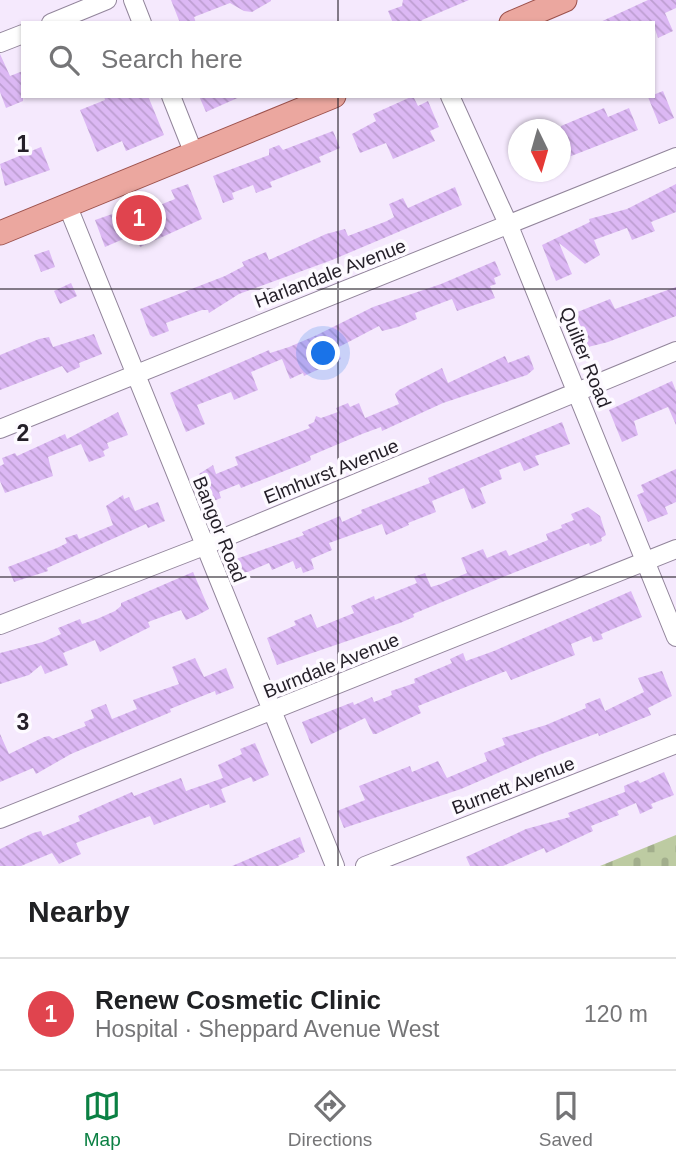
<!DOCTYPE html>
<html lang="en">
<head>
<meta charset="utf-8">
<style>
	body { margin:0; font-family:Arial,sans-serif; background:#f6f6f6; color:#202124 }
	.compass { position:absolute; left:508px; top:119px; width:63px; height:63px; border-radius:50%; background:#fff; box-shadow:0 2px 5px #0004; rotate:175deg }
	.you { position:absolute; left:324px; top:354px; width:24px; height:24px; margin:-18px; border:5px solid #fff; border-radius:50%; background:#1a73e8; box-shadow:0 0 0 10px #1a73e833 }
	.badge { display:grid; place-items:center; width:46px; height:46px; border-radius:50%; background:#0b8043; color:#fff; font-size:23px; font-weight:700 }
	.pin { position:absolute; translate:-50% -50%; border:4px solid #fff; box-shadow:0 2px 7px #0006 }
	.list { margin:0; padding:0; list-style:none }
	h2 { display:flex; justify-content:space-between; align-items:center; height:91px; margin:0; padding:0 28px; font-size:30px }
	h2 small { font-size:23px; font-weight:400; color:#757577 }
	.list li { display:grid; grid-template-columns:46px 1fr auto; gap:21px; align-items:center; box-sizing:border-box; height:112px; padding:0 28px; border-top:2px solid #e0e0e0 }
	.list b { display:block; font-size:26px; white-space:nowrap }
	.list p { margin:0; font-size:23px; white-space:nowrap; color:#757577 }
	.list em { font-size:23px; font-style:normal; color:#757577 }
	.icon { flex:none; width:38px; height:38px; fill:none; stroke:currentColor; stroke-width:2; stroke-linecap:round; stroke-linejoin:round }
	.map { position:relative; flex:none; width:676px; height:866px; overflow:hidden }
	.search { position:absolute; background:#fff; box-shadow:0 2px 5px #0004; left:21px; right:21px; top:21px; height:77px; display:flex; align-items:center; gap:18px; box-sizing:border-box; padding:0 24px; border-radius:0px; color:#757577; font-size:26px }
	.sheet { height:203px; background:#fff }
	nav { display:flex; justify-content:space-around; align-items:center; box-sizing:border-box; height:98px; border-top:2px solid #e0e0e0; background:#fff; font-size:19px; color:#757577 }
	nav a { display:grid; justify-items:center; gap:4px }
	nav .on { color:#0b8043 }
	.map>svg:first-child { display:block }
</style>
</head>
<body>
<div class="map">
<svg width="676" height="866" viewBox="0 0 676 866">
	<defs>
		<pattern id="cemetery-stones" width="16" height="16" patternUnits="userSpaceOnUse" patternTransform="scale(1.75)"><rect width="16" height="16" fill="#bdcba2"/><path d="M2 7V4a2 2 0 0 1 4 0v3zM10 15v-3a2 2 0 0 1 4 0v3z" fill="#a2ae8c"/></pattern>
		<pattern id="building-back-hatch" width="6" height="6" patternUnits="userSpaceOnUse" patternTransform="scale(1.75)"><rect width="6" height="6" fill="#dcb8f4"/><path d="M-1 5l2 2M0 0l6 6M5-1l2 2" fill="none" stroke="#bd9ed1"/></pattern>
	</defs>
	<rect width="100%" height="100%" fill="#f5e9fd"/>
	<path fill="url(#cemetery-stones)" d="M676,835V866H600Z"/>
	<path fill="url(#building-back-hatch)" d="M171,0H271V1L252,12L244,11L230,3L194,17L196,23H180Z
		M403,0H469L422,20L423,23H393L388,11L402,6Z
		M648,0H676V8L665,13L673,31L658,38L653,23H598Z
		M0,54L10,76L23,71V101L6,108L0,92Z
		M663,91L674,118L659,124L648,97Z
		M104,96H148L164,135L126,151L122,141L97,152L80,110L105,100Z
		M199,96H242L206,112Z
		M413,96L418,106L428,101L439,127L430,131L435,141L393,159L386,143L360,153L352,134L376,121L373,114Z
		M604,108L608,117L629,108L638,130L561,160V126Z
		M333,131L340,148L319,157L321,162L270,182L272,187L256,193L253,185L232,193L234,199L223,203L213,176L269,155V149L279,145L283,150Z
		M41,147L50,170L5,186L0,164Z
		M188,184L202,219L140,247L135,234L105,247L95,220L144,203L147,210L175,199L171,190Z
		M676,184V212L651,222L655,231L632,240L627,228L594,240L600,255L585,264L559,243L572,274L556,281L542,245L590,222L589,219L627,209Z
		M455,187L462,205L332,260L239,294L209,313L208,310H202L166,323L169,331L153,337L150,335L140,309L225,276L244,266L242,262L266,252L269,260L326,234L345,229L348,236L387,221L394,217L389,204L403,198L408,208Z
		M49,250L55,267L41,272L34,255Z
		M495,261L501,275L494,278L496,284L490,286L495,298L457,311L452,299L415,313L417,319L398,327L382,331L379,326L337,348L341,359L304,376L303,373L290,379L282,359L251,372L258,390L234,400L231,392L197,405L205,424L186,432L170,393L269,350L270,353L289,347L317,335L373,307L441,284Z
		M71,283L77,296L60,304L54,291Z
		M676,287V316L608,342L580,349L572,330L581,327L575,313L610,299L615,309Z
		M94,334L102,354L79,363L80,367L67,373L62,366L0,390V355L39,339L49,337L53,347Z
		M529,355L534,369L527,375L443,403L382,431L381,427L362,434L310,456L311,460L307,462L241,488L239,484L219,492L221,498L211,502L199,474L213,465L216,474L238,465L235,457L310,428L308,425L314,422L316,416L321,418L338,412L336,408L348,403L350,407L359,403L365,418L399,404L395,394L399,390L442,368L448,383L505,356L508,363Z
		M672,381L676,391V425L668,407L634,421L638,435L622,442L609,410Z
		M118,412L128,435L107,443L109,448L103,451L105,456L89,462L81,444L48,457L53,476L5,493L0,481V466L4,464L2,458L15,453L17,456L65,434L67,439Z
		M562,422L570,444L535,456L539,465L524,471L520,462L499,470L502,479L480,488L486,503L472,509L464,488L432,501L436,512L408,523L409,525L386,535L382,524L329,543L332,550L311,559L314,569L303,573L301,567L296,569L293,561L272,570L269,563L243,574L236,559L304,535L302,532L340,516L342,522L362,513L361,510L430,483L428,478Z
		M676,469V502L665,507L668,514L648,522L637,495L644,492L641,485Z
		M123,495L124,499L129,497L135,511L158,502L165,521L148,528L146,524L47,568L48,571L14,582L8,567L57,548L67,543L65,538L77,534L79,539L113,525L106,506Z
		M588,507L600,516L606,535L601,538L602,541L590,546L589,543L508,575L413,614L414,617L400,623L277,665L267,638L296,625L294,621L311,614L317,628L354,613L351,606L374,596L375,600L417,583L414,577L425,573L431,587L441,584L467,573L461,558L483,549L487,558L506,550L509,556L516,553L548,540L546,534L562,528L561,525L574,520L571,514Z
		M193,572L209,609L198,615L186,620L181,610L148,622L150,627L100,652L95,640L63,653L68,665L45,674L41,665L29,675L0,684V653L43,642L61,634L58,628L80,619L82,624L97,619L115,611L121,606V603Z
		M631,591L642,617L601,634L603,639L593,642L591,636L571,644L575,655L511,680L506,671L418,706L421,713L376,734H373L365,718L311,744L302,722L353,702L354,705L372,697L374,702L392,695L391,691L415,683L414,679L452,663L450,659L463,653L466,661L494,651Z
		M195,658L204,677L226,668L234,688L216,695L215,691L170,709L171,712L71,754L36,774L33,768L0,782V734L9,754L44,737L49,736L53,739L86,726L84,722L94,718L91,710L106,704L112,719L137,709L133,700L179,684L172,667Z
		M662,671L672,696L648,708L651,715L599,736L598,733L539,755L461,789L344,828L337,811L365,800L359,786L410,766L412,772L438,761L447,778L487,761L484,753L505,745L502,738L546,725L586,708L585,704L600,698L605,711L644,692L638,678Z
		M255,743L269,775L253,782L251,777L221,789L226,802L210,808L209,804L154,825L150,816L108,831L76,843L81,854L59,864L52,853L21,866H0V849L33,833L41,831L43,836L80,821L78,816L132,792L134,796L181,778L186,791L223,778L218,765L242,754L240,749Z
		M664,772L674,795L651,804L653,808L640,814L636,803L617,811L619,815L591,826L593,831L546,853L544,848L503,866H470L466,857L526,829L570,817L568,813L625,792L624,786L638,780L640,783Z
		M300,837L305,852L298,855L299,857L278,866H232Z"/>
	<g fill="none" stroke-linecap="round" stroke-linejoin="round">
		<g stroke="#92859b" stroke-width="20">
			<path id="minor" d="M133,0L142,23
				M51,23L107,0
				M0,43L23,34
				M171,96L194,154
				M450,96L509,226L676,637
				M68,207L335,866
				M0,429L676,157
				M0,625L204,546L676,351
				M0,819L676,549
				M365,866L676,744"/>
		</g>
		<g stroke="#9c514c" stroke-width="25">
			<path id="major" d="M511,23L565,0
				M0,233L334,96"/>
		</g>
		<use href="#minor" stroke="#fff" stroke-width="18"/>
		<use href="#major" stroke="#eba79f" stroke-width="23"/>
	</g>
	<path fill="none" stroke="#241f28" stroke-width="2" stroke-opacity="0.55" d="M338,0V23M338,96V866M0,289H676M0,577H676"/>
	<g text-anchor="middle" stroke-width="7" stroke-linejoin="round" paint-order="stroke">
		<g font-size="19" fill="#241f28" stroke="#fdfaff">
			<text transform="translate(330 273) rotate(-21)" y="7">Harlandale Avenue</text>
			<text transform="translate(586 357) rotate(68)" y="7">Quilter Road</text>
			<text transform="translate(331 471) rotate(-22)" y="7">Elmhurst Avenue</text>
			<text transform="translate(220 529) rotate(68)" y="7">Bangor Road</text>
			<text transform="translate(331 665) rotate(-22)" y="7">Burndale Avenue</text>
			<text transform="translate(513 785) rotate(-21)" y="7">Burnett Avenue</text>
		</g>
	</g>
	<g font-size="23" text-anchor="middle" font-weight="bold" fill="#241f28" stroke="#fdfaff" stroke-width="7" stroke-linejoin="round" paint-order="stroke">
		<text x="23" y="152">1</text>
		<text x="23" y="441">2</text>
		<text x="23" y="730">3</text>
	</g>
</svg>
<svg class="compass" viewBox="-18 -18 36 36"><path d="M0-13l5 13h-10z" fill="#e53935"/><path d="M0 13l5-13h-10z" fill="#757577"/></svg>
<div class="you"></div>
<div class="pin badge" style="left:139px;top:218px;background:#e0444e">1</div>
<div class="search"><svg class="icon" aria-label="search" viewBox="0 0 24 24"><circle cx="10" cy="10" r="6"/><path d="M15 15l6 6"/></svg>Search here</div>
</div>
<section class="sheet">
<h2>Nearby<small></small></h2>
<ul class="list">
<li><span class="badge" style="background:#e0444e">1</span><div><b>Renew Cosmetic Clinic</b><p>Hospital · Sheppard Avenue West</p></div><em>120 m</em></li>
</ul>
</section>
<nav>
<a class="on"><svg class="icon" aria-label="map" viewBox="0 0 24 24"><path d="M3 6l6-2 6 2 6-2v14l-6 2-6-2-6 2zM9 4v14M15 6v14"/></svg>Map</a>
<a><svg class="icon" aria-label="directions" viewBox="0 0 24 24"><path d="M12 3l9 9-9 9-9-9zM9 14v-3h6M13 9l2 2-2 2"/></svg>Directions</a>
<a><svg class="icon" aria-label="saved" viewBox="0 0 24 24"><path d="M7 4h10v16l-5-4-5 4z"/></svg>Saved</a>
</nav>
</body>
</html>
